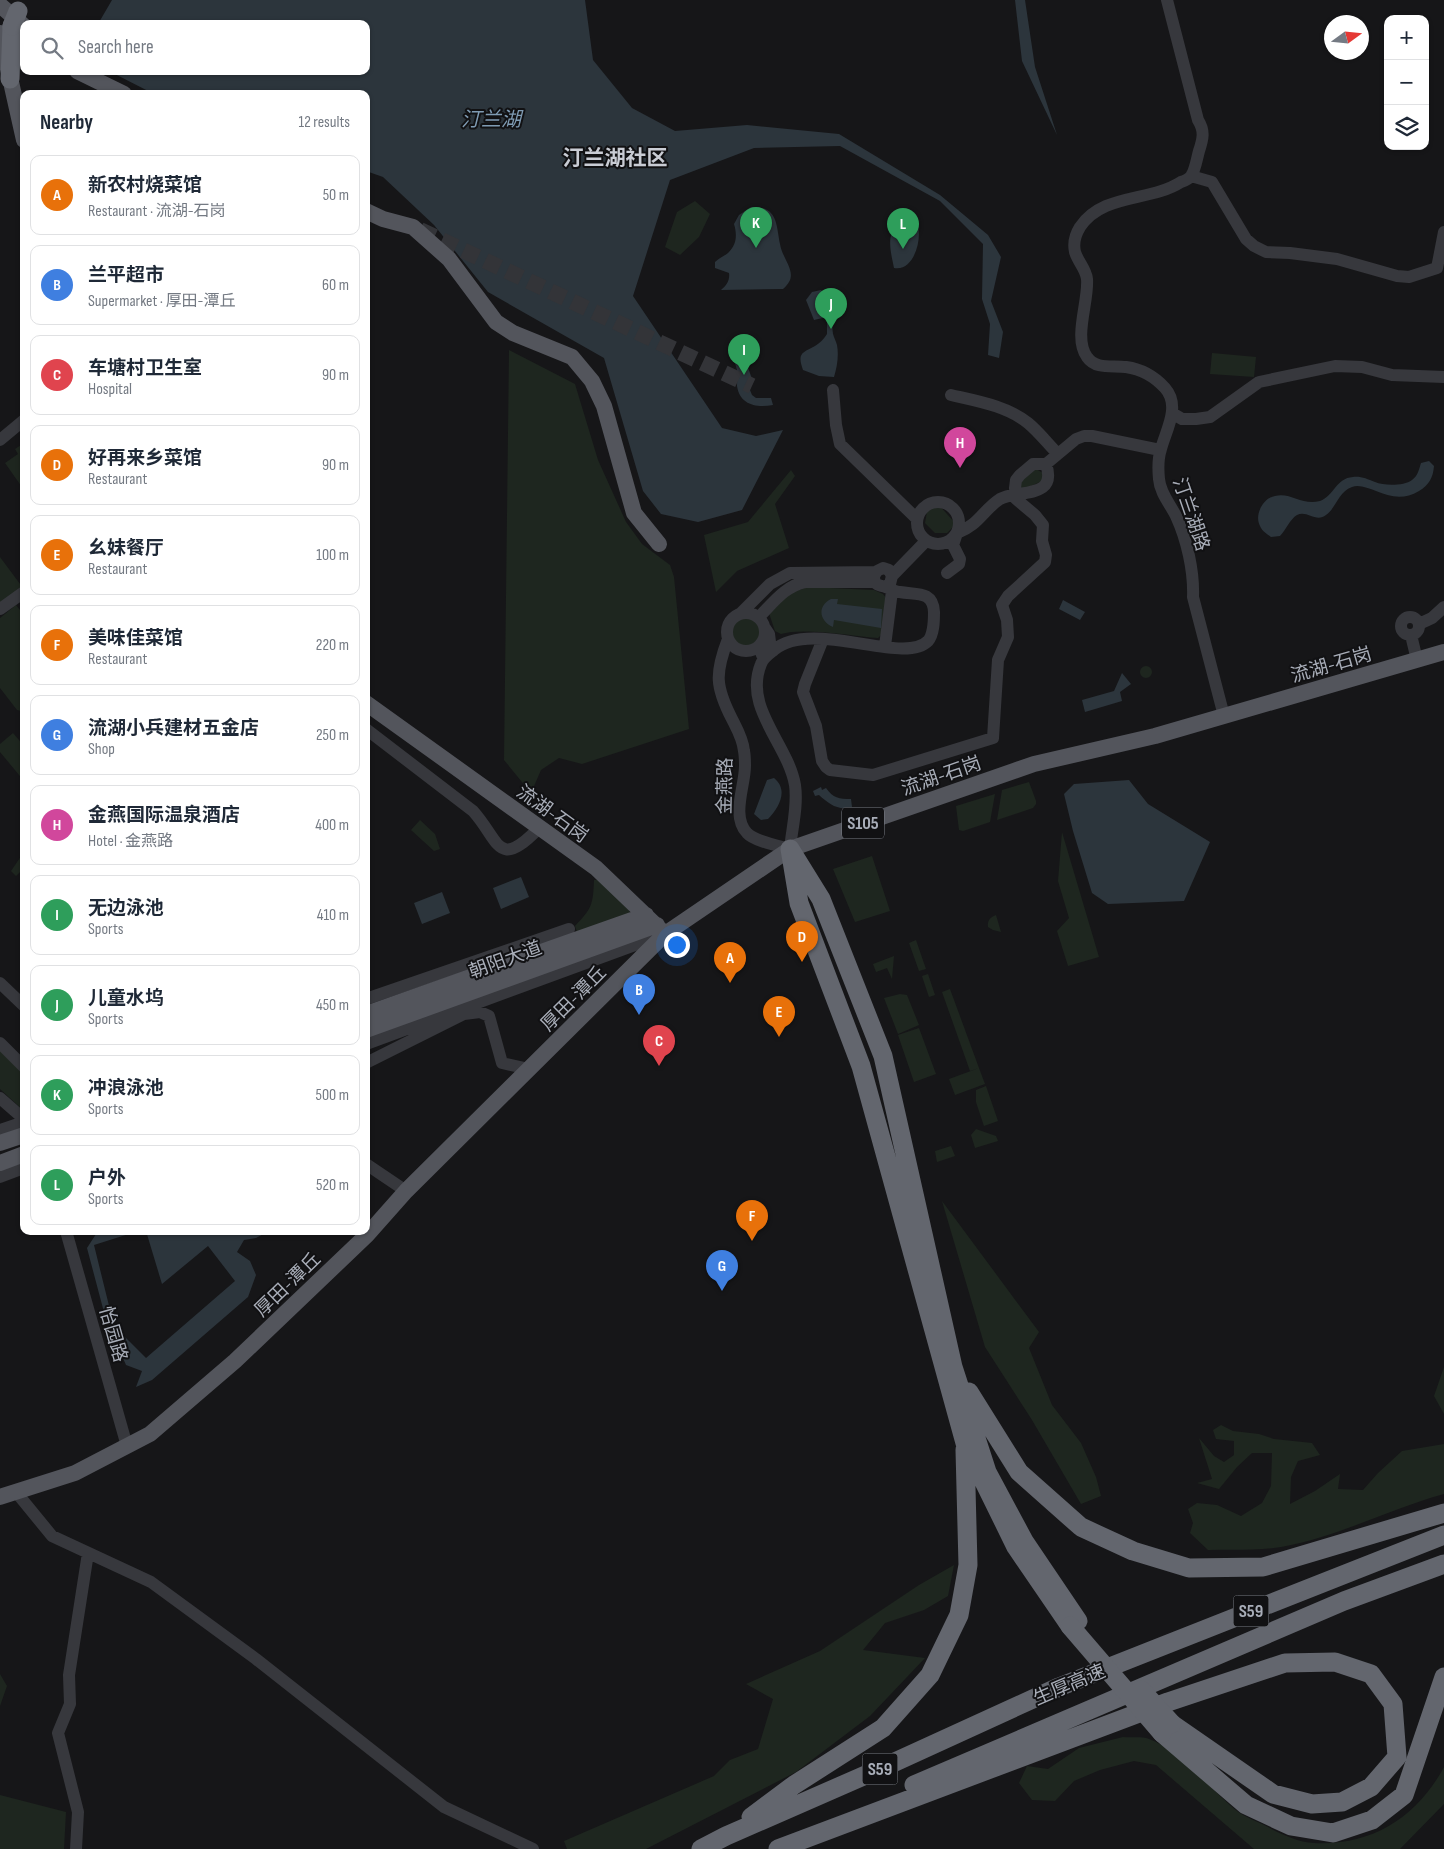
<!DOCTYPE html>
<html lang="en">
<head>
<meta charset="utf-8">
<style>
	body { margin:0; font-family:"Sofia Sans Condensed","Noto Sans SC",sans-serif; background:#f6f6f7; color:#1f2937 }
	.controls { position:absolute; right:15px; top:15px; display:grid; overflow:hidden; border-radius:10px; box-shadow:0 1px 4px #0004 }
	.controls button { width:45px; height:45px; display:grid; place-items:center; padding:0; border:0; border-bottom:1px solid #e0e1e3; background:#fff; color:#1f2937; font:25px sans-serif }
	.compass { position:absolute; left:1324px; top:15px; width:45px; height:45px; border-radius:50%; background:#fff; box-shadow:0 1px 4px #0004; rotate:75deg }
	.you { position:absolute; left:676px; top:944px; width:18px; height:18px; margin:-12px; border:4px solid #fff; border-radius:50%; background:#1a73e8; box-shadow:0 0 0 8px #1a73e833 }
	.badge { display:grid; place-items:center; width:32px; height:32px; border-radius:50%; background:#0b8043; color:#fff; font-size:16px; font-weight:700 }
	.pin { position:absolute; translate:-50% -41px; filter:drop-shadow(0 1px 2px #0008) }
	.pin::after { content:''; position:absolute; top:26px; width:18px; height:15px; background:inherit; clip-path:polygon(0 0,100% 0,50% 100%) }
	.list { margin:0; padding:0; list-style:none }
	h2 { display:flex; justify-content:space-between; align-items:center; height:65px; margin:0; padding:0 20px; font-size:21px }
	h2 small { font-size:16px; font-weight:400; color:#747a83 }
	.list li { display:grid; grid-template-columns:32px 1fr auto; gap:15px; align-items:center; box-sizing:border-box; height:80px; margin:0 10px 10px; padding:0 10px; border:1px solid #e0e1e3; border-radius:10px }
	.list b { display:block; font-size:19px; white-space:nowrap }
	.list p { margin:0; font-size:16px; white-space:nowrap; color:#747a83 }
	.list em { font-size:16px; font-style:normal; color:#747a83 }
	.icon { flex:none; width:28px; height:28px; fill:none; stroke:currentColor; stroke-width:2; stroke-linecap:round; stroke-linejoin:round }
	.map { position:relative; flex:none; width:1444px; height:1849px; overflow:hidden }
	.search { position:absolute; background:#fff; box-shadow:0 1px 4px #0004; left:20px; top:20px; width:350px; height:55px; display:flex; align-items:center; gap:12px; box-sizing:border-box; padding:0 18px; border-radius:10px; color:#747a83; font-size:19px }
	.panel { position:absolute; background:#fff; box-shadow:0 1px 4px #0004; left:20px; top:90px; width:350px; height:1145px; border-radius:10px }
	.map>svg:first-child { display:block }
</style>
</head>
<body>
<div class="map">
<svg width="1444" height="1849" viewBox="0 0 1444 1849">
	<rect width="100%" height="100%" fill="#161618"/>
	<path fill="#1e261f" d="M695,201L710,214L699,237L680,255L665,247L677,212Z
		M509,350L575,384L598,460L626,522L642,544L670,565L674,577L689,729L582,764L559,758L541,770L531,793L504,760Z
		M1212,353L1256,357L1254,377L1210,374Z
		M24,443V490L5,463L18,454L15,449Z
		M1034,468L1043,473L1042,481L1020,491V481Z
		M791,470L795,476L775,504L789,548L737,571L716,592L704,535L748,522Z
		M938,504L956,524L947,533H935L925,523L927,512Z
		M0,557L23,588L0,604Z
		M808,587L874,590L883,594L888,600L882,634L878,638C854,636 802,627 781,634L775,631L769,613L784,595Z
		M16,605L24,615V709L21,711L17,710L0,688V618Z
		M730 631a16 16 0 1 1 32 0a16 16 0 1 1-32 0Z
		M1140 672a6 6 0 1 1 12 0a6 6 0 1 1-12 0Z
		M13,733L24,746V781L0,752V744Z
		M1029,782L1036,801V804L1033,808L997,820L1002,790Z
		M995,794L990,822L963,831L959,830L956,806Z
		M420,820L435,834L440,849L434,851L411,830Z
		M1062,832L1099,957L1068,966L1057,931L1069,918L1058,881Z
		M24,852V862L22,864L24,868L16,876L11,871Z
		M872,856L890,911L855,922L833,869Z
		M594,880H599L629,905L630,917L578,935L575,926C592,908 593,905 594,880Z
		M996,915L1001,932L993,930L988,927C987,920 991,917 996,915Z
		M916,940L926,969L919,971L909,943Z
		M894,956L892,979L887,968L876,972L873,964Z
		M928,974L935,995L929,997L922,976Z
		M950,989L979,1068L970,1071L942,992Z
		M900,994L907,995L919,1025L898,1034L884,998Z
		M919,1028L936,1074L914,1082L898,1035Z
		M0,1047L24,1071V1111L0,1089Z
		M979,1068L985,1084L955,1095L949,1079Z
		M986,1086L998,1121L984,1126L976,1102V1090Z
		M976,1129L996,1136L998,1141L975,1148L971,1135Z
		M951,1146L955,1156L937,1162L935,1151Z
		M942,1201L1039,1332L1029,1348L1052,1405L1081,1443L1096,1477L1101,1496L1081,1504L1032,1420L985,1347Z
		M1444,1367V1414L1434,1396Z
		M1221,1425L1233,1431L1259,1434L1274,1439L1312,1443L1320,1455L1298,1461L1291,1477L1290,1504L1315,1491L1340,1474L1338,1489L1363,1490L1378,1473L1402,1451L1444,1444V1494C1389,1509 1338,1537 1281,1547C1257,1551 1232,1549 1208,1550L1190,1533L1193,1523L1188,1509L1197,1503L1217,1505L1241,1516L1262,1503L1271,1486L1272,1453H1252L1237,1467L1219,1489L1197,1483L1212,1479L1199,1438L1214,1456L1224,1462L1234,1455V1441L1216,1439L1213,1430Z
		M954,1565L948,1596L924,1610L885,1623L863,1650L925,1658L870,1716L796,1772L646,1849H567L564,1841L714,1776L730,1760L758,1749L773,1699L746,1684L820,1651L919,1585Z
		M0,1674L7,1686L0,1706Z
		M1123,1737C1131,1738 1142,1736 1149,1739C1178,1749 1212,1791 1237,1811C1245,1817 1256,1821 1264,1825C1279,1833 1297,1842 1314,1843C1372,1846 1417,1817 1444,1767V1804L1400,1849H1254L1156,1765L1134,1761L1100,1770L1074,1781L1055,1801L1032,1800L1019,1783L1027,1766L1048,1769L1079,1748Z
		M0,1795L66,1812L64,1849H0Z"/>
	<path fill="#2c353c" d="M112,0H585L593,60L632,108L675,131L747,125L839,134L940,195L988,235L1001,257L991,301L1003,332L999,358L988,355L990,324L982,299L983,244L940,201L840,146L754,148L670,180L633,296L722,428L756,436L783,430L742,510L698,522L661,514L643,491L604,358L488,292L434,225L383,177L366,171V94H154L109,71H366V24H98Z
		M1015,0H1025L1035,67L1057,135L1022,61Z
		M751,207C778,206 776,224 780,244C783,262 801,274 783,289L721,290C727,285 730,280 729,273L715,268V262C720,257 725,256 729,252C737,244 737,234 734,224L739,215Z
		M913,224L918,226C922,241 913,272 894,268C892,257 885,234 897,228C902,226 908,225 913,224Z
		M821,290C836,307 831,314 833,334C834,338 836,341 837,345C839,356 837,367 834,377L819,376L803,370C797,353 802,353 815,346C820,343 824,339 827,334V317L814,320L806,300L812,292Z
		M730,347L736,348L739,357L744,356L752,379L750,390L752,395L756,398H771L773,405C756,408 740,405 737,386C737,380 738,375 737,370C735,362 732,355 730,347Z
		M1429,461L1434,466C1433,478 1429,485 1419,491C1391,508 1369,481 1352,487C1338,492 1337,507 1326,515C1316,523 1307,510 1297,515C1290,519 1286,530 1280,536L1271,537C1267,534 1262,531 1260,526C1254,515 1263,498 1275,496C1291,492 1302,506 1320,501C1334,496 1336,478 1353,477C1361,476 1367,479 1375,482C1384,486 1404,486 1412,480C1418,476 1419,469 1421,463Z
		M831,599H838L837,604L882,609L881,628L834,620L833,627C819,621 817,606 831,599Z
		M1063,600L1085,612L1080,620L1059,609Z
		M1122,673L1131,684L1120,692L1122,701L1085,712L1082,700L1114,691Z
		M774,778C789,790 779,808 768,819L761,820L754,814L767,780Z
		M1129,780L1148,804L1210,842L1184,901L1108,904L1092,893L1073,831L1064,794L1074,784Z
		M821,787L822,790L826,788C833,798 839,799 851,799L852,807C838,811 829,804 819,795L815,796L813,791Z
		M521,877L529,897L501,909L493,888Z
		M442,892L450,913L422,924L414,903Z
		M98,1231L132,1233L94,1245L114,1326L146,1358L235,1281L208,1246L162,1284L146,1231H198L202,1234L207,1231H269L256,1238L244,1240L237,1252L250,1261L256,1275L248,1297L152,1380L136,1387L142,1371L126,1365L105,1316L87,1248Z"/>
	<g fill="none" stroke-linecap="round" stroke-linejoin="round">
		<path stroke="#333438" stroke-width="16" stroke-dasharray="16 8" stroke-linecap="butt" d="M420,230L752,386"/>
		<path stroke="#37383d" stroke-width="12" d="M1167,0L1198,120C1205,131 1203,139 1199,151C1197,158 1195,171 1191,176C1189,179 1184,181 1181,182C1150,202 1103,193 1080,227C1075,235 1073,243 1075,252C1078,262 1086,269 1087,279C1089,301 1073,338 1087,357C1096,370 1113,365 1126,367C1141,369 1155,377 1165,388C1181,406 1166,430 1161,449C1158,458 1158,469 1159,479C1160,493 1170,504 1176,516C1187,540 1194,571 1193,597L1224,716
			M1191,176L1212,182L1246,239L1254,246L1266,252L1290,253L1337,259L1397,276L1409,277L1437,268L1444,232
			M833,390L836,425L840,444L917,519
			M951,395C977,401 1007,406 1028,423C1039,432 1048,444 1058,454
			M1172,413L1182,419H1196L1210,417L1259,382L1335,366L1362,367L1392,375L1444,377
			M0,440L24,420
			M917 523a21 21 0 1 1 42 0a21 21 0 1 1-42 0Z
			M947,573L959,564L960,559L953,545L957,533C979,525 983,510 1000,499C1017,489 1058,500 1046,464L1076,439L1084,436H1092L1160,450
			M892,576L926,541
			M0,609L24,592
			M727 632a19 19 0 1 1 38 0a19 19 0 1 1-38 0Z
			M741,613L770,584L790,573L876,572
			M759,617C773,603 785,586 805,582H875
			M1401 626a9 9 0 1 1 18 0a9 9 0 1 1-18 0Z
			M1419,624L1432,618L1444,607
			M1411,635L1417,660
			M728,639C715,673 715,686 732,719C737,729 743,739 744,751C745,756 745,761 745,766C745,786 731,816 747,833C754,841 779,846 790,849
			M823,639L805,684L803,692L816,726L822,761L826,767L830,770L873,775L993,738L998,660L1008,637L1007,620L1002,605L1008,596L1045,562L1046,555L1042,541L1043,525L1035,515L1016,499L1015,488L1016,480L1020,475L1033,464H1046
			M885,646L892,591
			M762,655L770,642L769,634L765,628
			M366,729L473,811C500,841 497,871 539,828
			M790,849C792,828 798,806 795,785C788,744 743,708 761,664C763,658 769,654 774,650C812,618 904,666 928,641C934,634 934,620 934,612C933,590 915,595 900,592C895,592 890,589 886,587C878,585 874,585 874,576L877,571L883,568L889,570L892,576L890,584L885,587
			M0,983L24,1006
			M366,999L569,929
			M0,1043L24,1067
			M366,1044L662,935
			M366,1063L464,1014L480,1012L489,1016L502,1063L529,1069
			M0,1098L24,1119
			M0,1130L24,1122
			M366,1164L406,1191
			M0,1177L24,1168
			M66,1231L127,1446
			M16,1492L52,1536L151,1582L256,1659L444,1807L533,1849
			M76,1849L78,1812L58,1733L70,1704L69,1675L88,1553"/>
		<path stroke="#53555c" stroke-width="16" d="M0,5L24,26
			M0,33L24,140
			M77,71L124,94
			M366,211L383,219L413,227L449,259L496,322L513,333L572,357L592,381L604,406L634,513L659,544
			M366,703L596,868L665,934L790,849L1034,764L1155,736L1444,652
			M366,1014L646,915
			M366,1030L657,925
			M0,1143L24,1135
			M0,1163L24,1154
			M0,1497L75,1473L150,1434L235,1361L367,1235L406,1191L665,934"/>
		<path stroke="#63666e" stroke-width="19" d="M10,79L12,26
			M969,1392L1019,1472L1081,1527L1133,1551L1189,1568L1263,1567L1444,1513
			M1070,1626L1016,1547L965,1443L861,1066L799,903L790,849L821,899L883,1056L953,1367L987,1472L1024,1541L1078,1621
			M1162,1733L1246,1805L1291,1826L1333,1833L1372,1820L1404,1795L1444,1677
			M914,1785L1344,1601L1444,1564
			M751,1817L794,1785L883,1728L930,1675L959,1615L968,1565L965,1450
			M701,1849L726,1836L884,1767L1059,1687L1444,1535
			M778,1849L1168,1702L1285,1663L1335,1662L1371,1674L1393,1704L1397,1757L1371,1787L1342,1802L1312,1804L1273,1794L1172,1724"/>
		<path stroke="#63666e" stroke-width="19" d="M12,26L18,11
			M1070,1626L1162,1733
			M1141,1690L1172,1724"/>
	</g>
	<g text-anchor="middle" stroke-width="4" stroke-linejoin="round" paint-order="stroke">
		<g fill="#111113" stroke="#7b7e86" stroke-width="1">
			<rect x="842" y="807.5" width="42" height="31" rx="4"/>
			<rect x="1233.5" y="1595.5" width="35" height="31" rx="4"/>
			<rect x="862.5" y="1753.5" width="35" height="31" rx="4"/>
		</g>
		<g font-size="18" font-weight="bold" fill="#a8adb8">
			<text x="863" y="829">S105</text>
			<text x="1251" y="1617">S59</text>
			<text x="880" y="1775">S59</text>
		</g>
		<g font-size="19" fill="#a8adb8" stroke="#111113">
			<text transform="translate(1192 514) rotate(71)" y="7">汀兰湖路</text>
			<text transform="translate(1331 664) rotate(-16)" y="7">流湖-石岗</text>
			<text transform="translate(941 775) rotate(-19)" y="7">流湖-石岗</text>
			<text transform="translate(724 786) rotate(-89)" y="7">金燕路</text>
			<text transform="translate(553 813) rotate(36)" y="7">流湖-石岗</text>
			<text transform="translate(505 959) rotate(-20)" y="7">朝阳大道</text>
			<text transform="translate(573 998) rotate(-45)" y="7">厚田-潭丘</text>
			<text transform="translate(287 1284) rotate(-44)" y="7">厚田-潭丘</text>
			<text transform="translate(114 1334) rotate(74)" y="7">怡园路</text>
			<text transform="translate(1069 1684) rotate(-23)" y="7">生厚高速</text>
		</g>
		<g font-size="20" font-style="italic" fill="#7f9bb3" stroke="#111113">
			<text x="491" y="126">汀兰湖</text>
		</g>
		<g font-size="21" font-weight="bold" fill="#c9ccd4" stroke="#111113">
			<text x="615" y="165">汀兰湖社区</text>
		</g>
	</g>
</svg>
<div class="controls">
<button>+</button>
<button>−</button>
<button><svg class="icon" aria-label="layers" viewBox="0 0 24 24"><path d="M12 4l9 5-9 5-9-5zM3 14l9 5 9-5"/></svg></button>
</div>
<svg class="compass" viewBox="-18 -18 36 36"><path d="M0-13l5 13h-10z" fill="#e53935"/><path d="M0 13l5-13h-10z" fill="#747a83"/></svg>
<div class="you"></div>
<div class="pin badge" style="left:730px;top:983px;background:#e8710a">A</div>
<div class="pin badge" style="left:639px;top:1015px;background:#3f7fe0">B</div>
<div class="pin badge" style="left:659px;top:1066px;background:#e0444e">C</div>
<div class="pin badge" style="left:802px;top:962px;background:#e8710a">D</div>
<div class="pin badge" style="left:779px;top:1037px;background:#e8710a">E</div>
<div class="pin badge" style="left:752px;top:1241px;background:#e8710a">F</div>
<div class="pin badge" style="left:722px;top:1291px;background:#3f7fe0">G</div>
<div class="pin badge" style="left:960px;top:468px;background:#d1479c">H</div>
<div class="pin badge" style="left:744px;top:375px;background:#2e9e5b">I</div>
<div class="pin badge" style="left:831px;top:329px;background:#2e9e5b">J</div>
<div class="pin badge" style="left:756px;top:248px;background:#2e9e5b">K</div>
<div class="pin badge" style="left:903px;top:249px;background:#2e9e5b">L</div>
<div class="search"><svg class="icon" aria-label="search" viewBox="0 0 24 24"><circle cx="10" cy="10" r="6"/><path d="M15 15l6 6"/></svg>Search here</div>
<section class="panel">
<h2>Nearby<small>12 results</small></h2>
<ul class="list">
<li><span class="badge" style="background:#e8710a">A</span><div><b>新农村烧菜馆</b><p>Restaurant · 流湖-石岗</p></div><em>50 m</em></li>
<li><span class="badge" style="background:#3f7fe0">B</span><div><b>兰平超市</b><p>Supermarket · 厚田-潭丘</p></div><em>60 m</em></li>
<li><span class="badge" style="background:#e0444e">C</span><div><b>车塘村卫生室</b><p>Hospital</p></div><em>90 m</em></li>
<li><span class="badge" style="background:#e8710a">D</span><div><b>好再来乡菜馆</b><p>Restaurant</p></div><em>90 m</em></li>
<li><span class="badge" style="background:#e8710a">E</span><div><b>幺妹餐厅</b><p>Restaurant</p></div><em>100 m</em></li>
<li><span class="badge" style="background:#e8710a">F</span><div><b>美味佳菜馆</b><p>Restaurant</p></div><em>220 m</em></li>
<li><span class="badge" style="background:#3f7fe0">G</span><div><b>流湖小兵建材五金店</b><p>Shop</p></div><em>250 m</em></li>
<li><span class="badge" style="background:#d1479c">H</span><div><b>金燕国际温泉酒店</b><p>Hotel · 金燕路</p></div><em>400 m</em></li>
<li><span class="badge" style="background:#2e9e5b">I</span><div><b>无边泳池</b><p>Sports</p></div><em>410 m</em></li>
<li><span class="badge" style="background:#2e9e5b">J</span><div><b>儿童水坞</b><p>Sports</p></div><em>450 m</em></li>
<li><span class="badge" style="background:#2e9e5b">K</span><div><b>冲浪泳池</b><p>Sports</p></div><em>500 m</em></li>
<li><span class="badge" style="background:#2e9e5b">L</span><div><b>户外</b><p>Sports</p></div><em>520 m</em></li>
</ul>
</section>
</div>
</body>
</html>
